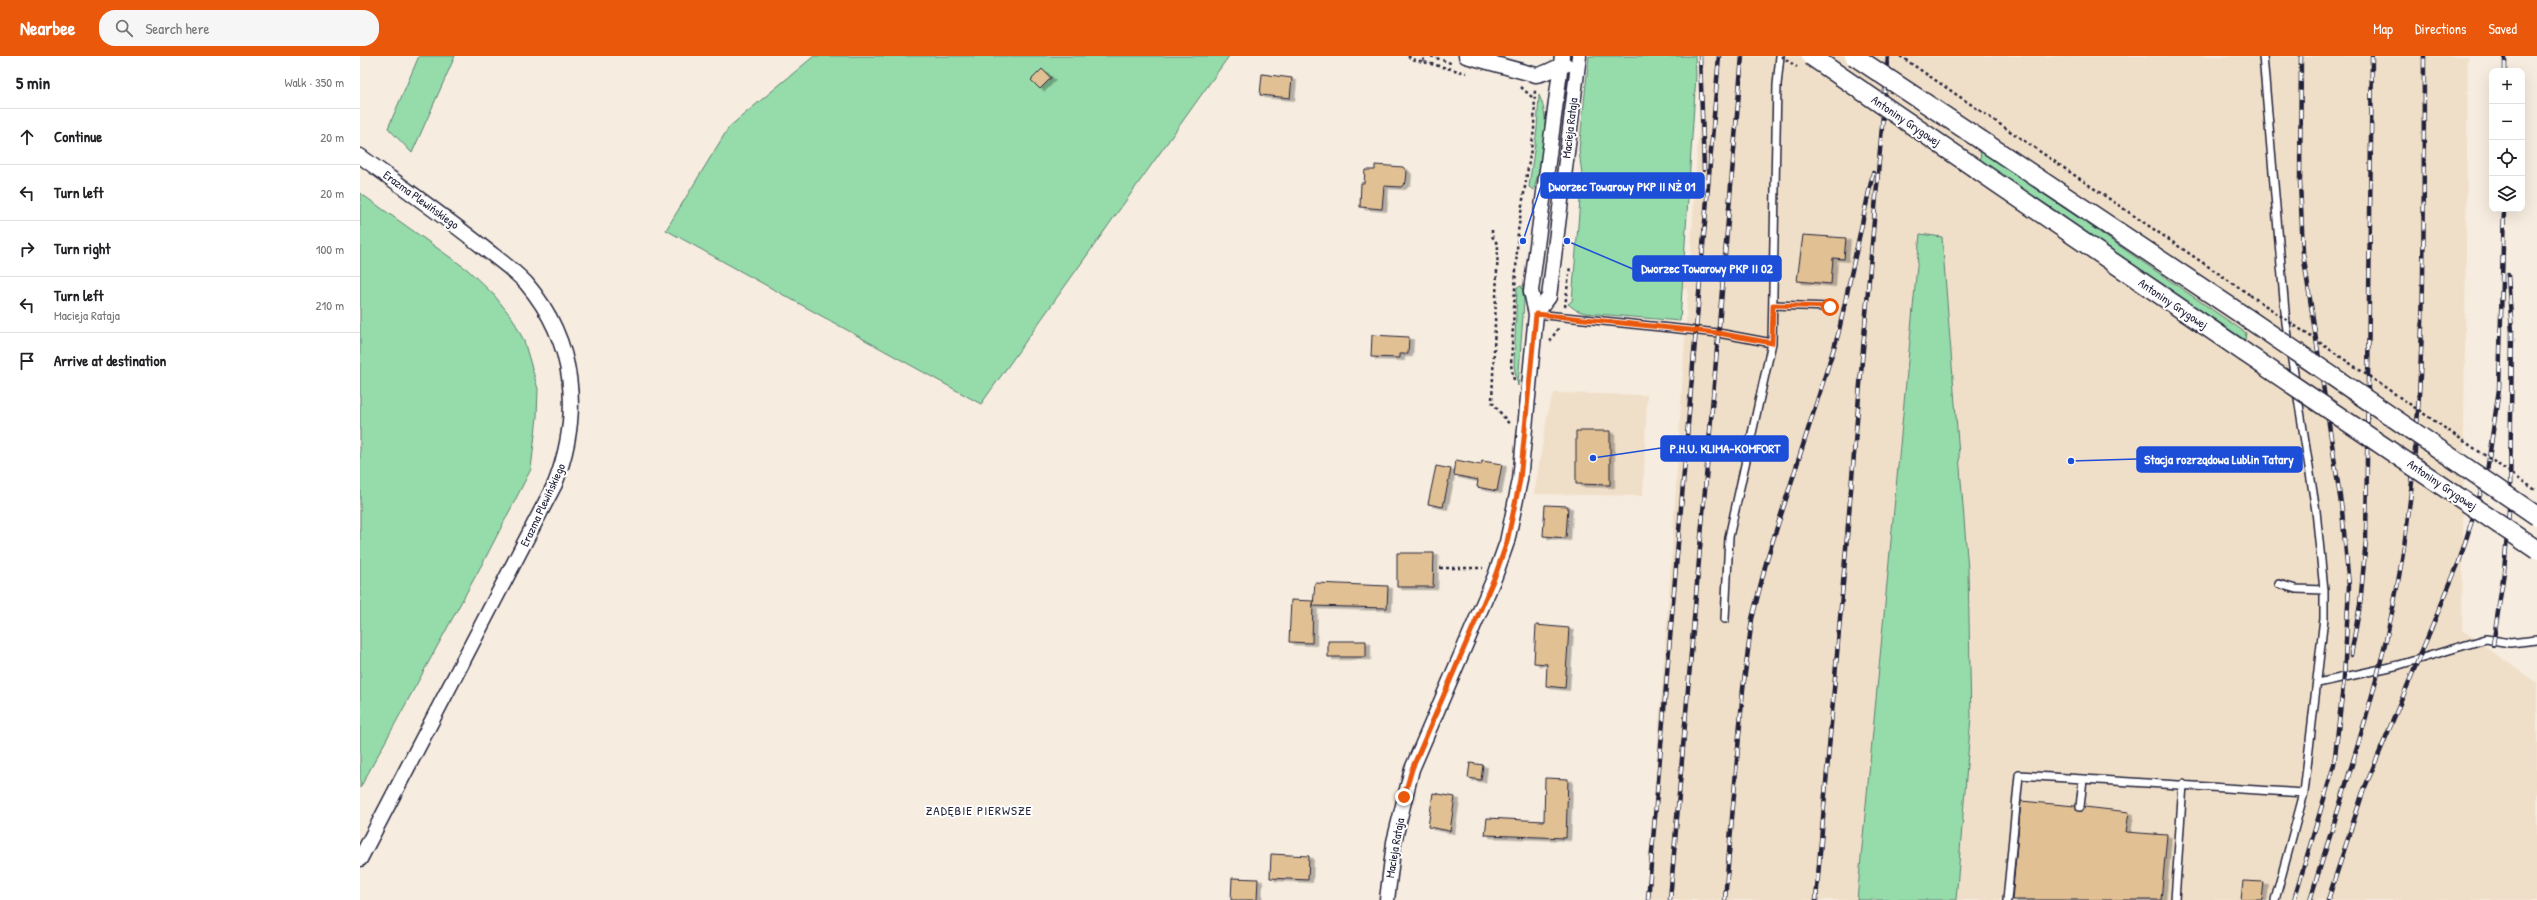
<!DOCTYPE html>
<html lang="en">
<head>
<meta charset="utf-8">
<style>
	body { margin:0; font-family:"Patrick Hand",sans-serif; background:#f6f6f6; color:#202124 }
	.controls { position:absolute; right:12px; top:12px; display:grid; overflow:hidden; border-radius:8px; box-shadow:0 4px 16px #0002 }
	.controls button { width:36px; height:36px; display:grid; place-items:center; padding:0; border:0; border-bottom:1px solid #e0e0e0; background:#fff; color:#202124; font:20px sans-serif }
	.stop { position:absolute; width:12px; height:12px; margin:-9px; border:3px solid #ea580c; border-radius:50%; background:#fff }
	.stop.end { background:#ea580c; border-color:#fff; box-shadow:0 1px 4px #0008 }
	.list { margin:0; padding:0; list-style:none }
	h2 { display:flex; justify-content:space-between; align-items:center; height:52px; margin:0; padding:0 16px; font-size:17px }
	h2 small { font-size:13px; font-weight:400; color:#757577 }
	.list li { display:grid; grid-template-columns:26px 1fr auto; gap:12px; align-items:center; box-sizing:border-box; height:56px; padding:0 16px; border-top:1px solid #e0e0e0 }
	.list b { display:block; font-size:15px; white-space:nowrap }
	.list p { margin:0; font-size:13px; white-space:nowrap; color:#757577 }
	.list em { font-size:13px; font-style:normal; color:#757577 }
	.icon { flex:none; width:22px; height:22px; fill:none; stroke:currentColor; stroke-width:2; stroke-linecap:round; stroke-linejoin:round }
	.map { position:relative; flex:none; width:2177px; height:844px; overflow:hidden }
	header { display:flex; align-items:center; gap:24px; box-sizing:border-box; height:56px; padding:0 20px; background:#ea580c; color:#fff }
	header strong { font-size:19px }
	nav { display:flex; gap:22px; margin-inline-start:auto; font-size:14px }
	.search { width:280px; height:36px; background:#f6f6f6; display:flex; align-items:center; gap:10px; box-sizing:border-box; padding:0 14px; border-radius:16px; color:#757577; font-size:15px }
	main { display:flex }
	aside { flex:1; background:#fff }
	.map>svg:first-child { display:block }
</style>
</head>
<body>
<header>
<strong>Nearbee</strong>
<div class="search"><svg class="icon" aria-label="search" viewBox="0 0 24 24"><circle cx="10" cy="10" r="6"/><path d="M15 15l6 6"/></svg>Search here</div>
<nav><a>Map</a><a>Directions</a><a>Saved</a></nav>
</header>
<main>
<aside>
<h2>5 min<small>Walk · 350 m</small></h2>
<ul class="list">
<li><svg class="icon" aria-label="ahead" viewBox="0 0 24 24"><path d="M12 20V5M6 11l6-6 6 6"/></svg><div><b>Continue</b></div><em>20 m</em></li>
<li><svg class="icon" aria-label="left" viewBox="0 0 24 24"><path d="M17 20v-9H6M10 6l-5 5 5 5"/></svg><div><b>Turn left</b></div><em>20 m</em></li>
<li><svg class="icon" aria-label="right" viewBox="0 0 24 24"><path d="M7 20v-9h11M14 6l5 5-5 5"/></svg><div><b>Turn right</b></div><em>100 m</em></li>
<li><svg class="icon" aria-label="left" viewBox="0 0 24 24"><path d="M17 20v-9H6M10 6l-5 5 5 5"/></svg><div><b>Turn left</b><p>Macieja Rataja</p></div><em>210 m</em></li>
<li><svg class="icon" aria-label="arrive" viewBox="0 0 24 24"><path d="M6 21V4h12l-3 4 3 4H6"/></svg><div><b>Arrive at destination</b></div></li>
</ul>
</aside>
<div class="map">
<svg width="2177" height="844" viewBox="0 0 2177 844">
	<defs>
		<filter id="shadow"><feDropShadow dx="4.5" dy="2.5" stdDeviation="0" flood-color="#0004"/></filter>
	</defs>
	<rect width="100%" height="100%" fill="#f6ecdf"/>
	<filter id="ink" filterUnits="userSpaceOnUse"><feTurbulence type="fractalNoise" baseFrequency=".025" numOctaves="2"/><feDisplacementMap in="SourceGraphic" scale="8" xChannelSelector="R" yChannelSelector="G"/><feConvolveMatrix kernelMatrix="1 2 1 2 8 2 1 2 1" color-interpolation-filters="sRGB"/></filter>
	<g filter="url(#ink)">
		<path fill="#f0dfc8" d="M1343,0H2108L2102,574L2177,627V844H1286L1312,495L1328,233L1291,229L1293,206L1330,209Z
			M1194,337L1287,339L1283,440L1174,438L1189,350Z"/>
		<path fill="#95dcaa" stroke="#5c7f72" d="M59,0H95L52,97L28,72Z
			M454,0H869L621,348L306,174L369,71Z
			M1229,0H1335L1336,19L1320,265L1225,257L1216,254L1208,248L1212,245L1222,119L1219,94Z
			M1179,39C1193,69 1181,103 1174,134L1169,131L1177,73Z
			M1620,94L1886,277L1885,284L1621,105Z
			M0,137L108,214L134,239L153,263L164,285L178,333L177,361L171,413L127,499L0,732Z
			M1560,178L1582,181L1608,514L1611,661L1596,844H1497Z
			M1162,230L1164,245L1158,330L1154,310L1157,231Z"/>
		<path fill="#e1c093" stroke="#22223b" filter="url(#shadow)" d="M682,13L691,22L680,33L671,24Z
			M902,18L932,22L930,42L900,39Z
			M1015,109L1043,111L1047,116L1046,126L1041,131L1024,130L1022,153L1000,151L1001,127H1004L1005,114H1015Z
			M1443,179L1486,182L1484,203L1473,202L1471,228L1437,225Z
			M1012,279L1049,281L1048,298H1040V302L1011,301Z
			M1216,375H1250V429L1216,428Z
			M1096,404L1121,409L1122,405L1142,408L1137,435L1117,431L1118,424L1094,419Z
			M1076,410L1091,413L1083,451L1068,448Z
			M1185,449L1208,450L1206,482L1183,480Z
			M1037,497H1074L1073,531H1037Z
			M955,527L1028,530L1027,552L953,550Z
			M931,544L953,545L952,587L929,586Z
			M1176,569L1209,572L1205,632L1186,630L1187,608L1174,607Z
			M968,585H1006V601H968Z
			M1110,707L1123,709L1121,724L1108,722Z
			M1185,722L1208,723L1206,782L1125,779L1127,762L1184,765Z
			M1073,737L1095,741L1090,775L1068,771Z
			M1661,745L1715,750L1720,756L1725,751L1769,756L1766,776L1807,779L1801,844H1652Z
			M911,798L949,800L948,824L910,822Z
			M872,822L898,823L897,844H871Z
			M1883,825L1904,826L1902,844H1881Z"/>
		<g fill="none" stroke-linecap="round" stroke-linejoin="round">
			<g stroke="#22223b" stroke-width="10">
				<path id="service" d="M1903,0L1926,267L1956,455L1964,534
					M1413,249L1470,251
					M1176,258L1358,277L1412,287L1369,481L1365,563
					M1412,287L1417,29L1420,0
					M1958,627L2039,609L2126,583L2150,587L2177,584
					M1720,751L1723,723L1944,737
					M1647,844L1659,719L1723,723
					M1815,844L1823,728
					M1915,844L1944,737L1964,562V534L1936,533L1919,528"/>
			</g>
			<g stroke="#22223b" stroke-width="17">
				<path id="minor" d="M1106,0L1176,19C1188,18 1198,8 1206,9
					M0,100C41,130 84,160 124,192C138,203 154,214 166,227C216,286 222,358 195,428L0,803
					M1176,258L1189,241L1219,0
					M1027,844L1034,786L1052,713L1135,520L1147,486L1160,424L1176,258L1171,235L1202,0"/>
			</g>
			<g stroke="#22223b" stroke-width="21">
				<path id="tertiary" d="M1621,84L1887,262
					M1615,112L1884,296"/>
			</g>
			<path stroke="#22223b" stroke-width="2.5" stroke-dasharray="3 3" stroke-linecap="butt" d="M1048,0L1052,3L1106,17
				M1071,0L1093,8
				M1540,0L1890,239
				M1063,5L1065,0
				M1161,31L1174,43
				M1132,174V180L1138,189L1132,346L1150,369
				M1205,251L1210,210
				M1190,285L1199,271
				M1154,324L1151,309L1158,175L1174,74L1175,32
				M1080,512H1123"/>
			<use href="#service" stroke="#fff" stroke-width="7"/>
			<use href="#minor" stroke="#fff" stroke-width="14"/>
			<use href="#tertiary" stroke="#fff" stroke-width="18"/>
			<g stroke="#22223b" stroke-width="4.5">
				<path id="rail" d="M1340,0L1344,114
					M2145,15V0
					M2133,589L2144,516L2150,442L2152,276L2148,219
					M1991,599L2000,549L2006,484L2012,0
					M1288,844L1359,0
					M1310,844L1382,0
					M1365,844L1383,633L1392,563L1407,503L1478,279L1513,117
					M1456,844L1528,0
					M1934,844L1974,709L1984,622L1989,530L1982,454L1943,197L1940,125L1941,0
					M1950,844C1986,727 2026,612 2044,490C2068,328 2063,164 2064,0
					M1968,844L2003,736L2099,506L2127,416L2139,333L2144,153"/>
			</g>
			<use href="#rail" stroke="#fff" stroke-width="3" stroke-dasharray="9" stroke-linecap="butt"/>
			<g stroke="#22223b" stroke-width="21" stroke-linecap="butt">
				<path id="tertiary-bridge" d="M1451,0L1615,112
					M1494,0L1621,84
					M1887,262L2177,460
					M1884,296L2177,494"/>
			</g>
			<path stroke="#22223b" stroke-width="2.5" stroke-dasharray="3 3" stroke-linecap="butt" d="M1421,0L1437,11
				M1890,239L2177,435"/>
			<use href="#tertiary-bridge" stroke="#fff" stroke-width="18"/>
		</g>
	</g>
	<g fill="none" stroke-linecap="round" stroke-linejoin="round" filter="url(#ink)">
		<path stroke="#ea580c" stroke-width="5" d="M1044,741L1052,713L1135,520L1147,486L1160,424L1176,258L1358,277L1412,287L1413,249L1470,251"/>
	</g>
	<g text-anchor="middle" stroke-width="4" stroke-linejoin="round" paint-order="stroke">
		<g font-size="12" fill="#22223b" stroke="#fff">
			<text transform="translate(1546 65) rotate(34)" y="4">Antoniny Grygowej</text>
			<text transform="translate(1210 72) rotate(-83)" y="4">Macieja Rataja</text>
			<text transform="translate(61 144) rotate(36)" y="4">Erazma Plewińskiego</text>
			<text transform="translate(1813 248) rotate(34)" y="4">Antoniny Grygowej</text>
			<text transform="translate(2082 429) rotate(34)" y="4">Antoniny Grygowej</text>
			<text transform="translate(183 449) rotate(-65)" y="4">Erazma Plewińskiego</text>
			<text transform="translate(1035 792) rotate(-80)" y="4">Macieja Rataja</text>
		</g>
		<g font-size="13" letter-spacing="1" fill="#22223b" stroke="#fff">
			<text x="619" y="759">ZADĘBIE PIERWSZE</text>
		</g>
	</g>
	<path fill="none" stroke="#1d4ed8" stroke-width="1.5" d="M1163 185L1181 130M1207 185L1273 213M1233 402L1301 392M1711 405L1777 403"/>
	<g fill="#1d4ed8" stroke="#fff" stroke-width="1.5">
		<circle cx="1163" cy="185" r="4"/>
		<circle cx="1207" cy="185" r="4"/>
		<circle cx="1233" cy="402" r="4"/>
		<circle cx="1711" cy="405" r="4"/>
	</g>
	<g fill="#1d4ed8" stroke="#1d4ed8" stroke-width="1.5">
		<rect x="1181" y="117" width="163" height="25" rx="4"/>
		<rect x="1273" y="200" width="148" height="25" rx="4"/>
		<rect x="1301" y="380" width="127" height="25" rx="4"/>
		<rect x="1777" y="391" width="165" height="25" rx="4"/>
	</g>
	<g font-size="13" text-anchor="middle" font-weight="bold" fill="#fff">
		<text x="1262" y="135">Dworzec Towarowy PKP II NŻ 01</text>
		<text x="1347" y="217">Dworzec Towarowy PKP II 02</text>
		<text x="1365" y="397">P.H.U. KLIMA-KOMFORT</text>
		<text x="1859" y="408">Stacja rozrządowa Lublin Tatary</text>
	</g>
</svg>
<div class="controls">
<button>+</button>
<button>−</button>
<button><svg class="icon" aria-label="locate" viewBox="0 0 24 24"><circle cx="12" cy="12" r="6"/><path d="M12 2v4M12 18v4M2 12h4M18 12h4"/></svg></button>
<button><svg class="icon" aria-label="layers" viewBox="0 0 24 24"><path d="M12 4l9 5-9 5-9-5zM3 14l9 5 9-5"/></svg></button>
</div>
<div class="stop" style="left:1470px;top:251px"></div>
<div class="stop end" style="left:1044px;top:741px"></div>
</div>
</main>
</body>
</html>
